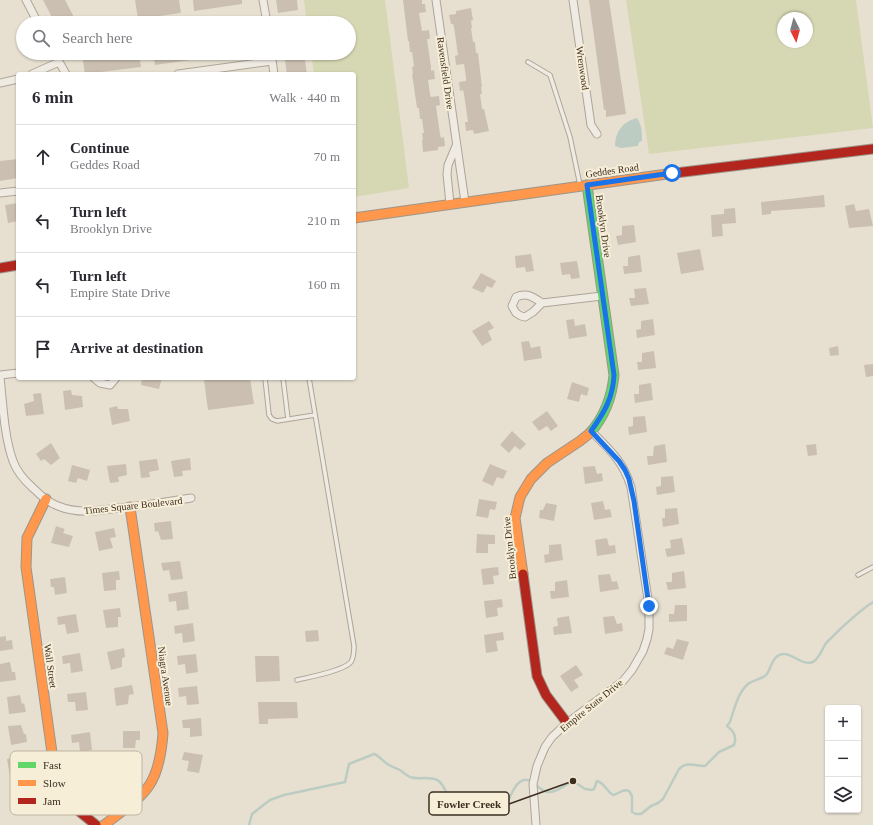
<!DOCTYPE html>
<html lang="en">
<head>
<meta charset="utf-8">
<style>
	body { margin:0; font-family:"Times New Roman",serif; background:#f7f7f7; color:#2b2b33 }
	.controls { position:absolute; right:12px; bottom:12px; display:grid; overflow:hidden; border-radius:4px; box-shadow:0 1px 3px #0004 }
	.controls button { width:36px; height:36px; display:grid; place-items:center; padding:0; border:0; border-bottom:1px solid #e1e1e2; background:#fff; color:#2b2b33; font:20px sans-serif }
	.compass { position:absolute; left:777px; top:12px; width:36px; height:36px; border-radius:50%; background:#fff; box-shadow:0 1px 3px #0004; rotate:174deg }
	.stop { position:absolute; width:12px; height:12px; margin:-9px; border:3px solid #1a73e8; border-radius:50%; background:#fff }
	.stop.end { background:#1a73e8; border-color:#fff; box-shadow:0 1px 4px #0008 }
	.list { margin:0; padding:0; list-style:none }
	h2 { display:flex; justify-content:space-between; align-items:center; height:52px; margin:0; padding:0 16px; font-size:17px }
	h2 small { font-size:13px; font-weight:400; color:#7c7c81 }
	.list li { display:grid; grid-template-columns:26px 1fr auto; gap:12px; align-items:center; box-sizing:border-box; height:64px; padding:0 16px; border-top:1px solid #e1e1e2 }
	.list b { display:block; font-size:15px; white-space:nowrap }
	.list p { margin:0; font-size:13px; white-space:nowrap; color:#7c7c81 }
	.list em { font-size:13px; font-style:normal; color:#7c7c81 }
	.icon { flex:none; width:22px; height:22px; fill:none; stroke:currentColor; stroke-width:2; stroke-linecap:round; stroke-linejoin:round }
	.map { position:relative; flex:none; width:873px; height:825px; overflow:hidden }
	.search { position:absolute; background:#fff; box-shadow:0 1px 3px #0004; left:16px; top:16px; width:340px; height:44px; display:flex; align-items:center; gap:10px; box-sizing:border-box; padding:0 14px; border-radius:22px; color:#7c7c81; font-size:15px }
	.panel { position:absolute; background:#fff; box-shadow:0 1px 3px #0004; left:16px; top:72px; width:340px; height:308px; border-radius:4px }
	.map>svg:first-child { display:block }
</style>
</head>
<body>
<div class="map">
<svg width="873" height="825" viewBox="0 0 873 825">
	<rect width="100%" height="100%" fill="#e7e0d1"/>
	<path fill="#d6d7b3" fill-rule="evenodd" d="M304,0H385L409,188L354,197V74H314L311,53H349V23H307Z
		M626,0H856L873,128L649,154ZM783,18H807V42H783Z"/>
	<path fill="#bcccc2" d="M637,118C642,125 642,133 642,141L639,142L638,146L621,148L615,146C615,132 623,121 637,118Z"/>
	<g fill="none" stroke-linecap="round" stroke-linejoin="round">
		<path stroke="#bcccc2" stroke-width="2.5" d="M249,825L252,814L270,800L284,795L345,782L349,764L374,754C380,756 383,762 389,765C392,767 396,768 400,770C403,772 406,775 410,777C418,780 428,776 437,780C444,783 444,792 450,796C458,802 470,801 479,804C485,807 490,815 498,812C511,807 510,784 524,780C533,778 540,792 548,792C557,793 565,784 573,781L585,789L592,790L594,789L597,781C605,783 606,791 613,795C619,794 623,788 629,791L632,796V812L636,814H641L651,806L658,803L663,799L679,769C687,761 695,766 705,766L719,752L734,745C737,737 734,731 727,726L730,722C734,710 738,692 748,684C753,680 763,679 767,674C771,668 773,654 784,654C793,654 803,666 813,662C820,658 822,648 827,642C841,628 856,613 873,602"/>
	</g>
	<path fill="#cbbfb2" d="M43,0H65L77,23H55Z
		M135,0H179L181,13L138,19Z
		M193,0H242V4L194,11Z
		M276,0H297L298,10L278,13Z
		M403,0H422V4H425L426,12L419,13L422,31L429,30L430,39H427L431,67V71L434,70L435,79L428,80L430,94L431,97L439,96L440,105L436,106L440,134L441,138L444,137L445,146L438,147V150L423,152L422,140H423L422,133H424L422,119H420L419,108H417L412,74H413L412,67L414,66L412,52H410L409,41H408Z
		M589,0H609L626,114L606,117V110H604Z
		M471,8L473,20L471,21L472,28H471L473,42H475L476,53H478L482,87H481L482,94H480L482,109H484L489,131L474,134L473,130L466,131L465,122H468L464,94L463,90L460,91L459,82L466,81V77L464,64L456,65L455,56L458,55L454,27L453,24H451L449,15L456,14V11Z
		M99,53H139L141,67L85,74L82,55Z
		M153,53H211V57L155,65Z
		M284,53H304L307,74H287Z
		M18,159V178L0,181V161Z
		M824,195L825,207L771,211V214L762,215L761,202Z
		M18,203V221L8,223L5,205Z
		M854,204L856,211L869,209L873,226L849,228L845,206Z
		M735,208L736,223L722,224L723,236L712,237L711,215L724,214V209Z
		M634,225L636,242L618,245L616,236L622,235V226Z
		M700,249L704,270L681,274L677,253Z
		M531,254L534,271L526,272L525,267L516,268L515,256Z
		M640,255L642,272L624,274L623,266H628V257Z
		M577,261L580,278L571,279L570,274L562,275L560,263Z
		M481,273L496,281L492,288L487,286L483,293L472,288Z
		M646,288L649,304L631,306L629,298H635L634,289Z
		M574,319L575,326L585,324L587,336L569,339L566,320Z
		M653,319L655,335L637,338L636,330L641,329V321Z
		M489,321L494,328L488,331L492,340L482,346L472,331Z
		M529,341L531,348L540,346L542,358L524,361L521,342Z
		M838,346L839,355L830,356L829,348Z
		M654,351L656,368L638,370L637,362H642V353Z
		M873,364V376L866,377L864,365Z
		M142,378H162L159,389L141,385Z
		M216,378H250L254,404L208,410L204,380Z
		M572,382L589,388L587,396L581,394L579,402L567,399Z
		M651,383L653,400L635,403L634,394H639V385Z
		M71,390L72,395L82,396L83,407L65,410L63,391Z
		M41,393L44,414L26,416L24,404L34,401L33,394Z
		M117,406L118,409H128L130,421L112,425L109,408Z
		M547,411L558,426L551,431L547,426L539,431L532,422Z
		M645,416L647,432L629,435L628,427L633,426V417Z
		M512,431L526,444L520,450L515,446L509,453L500,445Z
		M51,443L60,458L51,465L44,459L41,461L36,454Z
		M665,444L667,462L648,465L647,456H653L654,446Z
		M816,444L817,455L808,456L806,445Z
		M190,458L191,470L182,471L183,476L174,477L171,461Z
		M157,459L159,470L149,472L150,477L141,478L139,461Z
		M126,464L127,475L118,477L119,482L110,483L107,466Z
		M490,464L507,471L503,479L497,477L493,486L482,481Z
		M72,465L90,470L87,481L78,478L76,483L68,481Z
		M595,466L597,474L602,473L603,481L585,484L583,467Z
		M673,476L675,492L657,495L656,487L661,486V477Z
		M479,499L497,502L495,510L490,509L488,518L476,516Z
		M603,501L605,510L610,509L612,517L594,520L591,503Z
		M546,503L557,505L554,521L539,518L540,510H543Z
		M677,508L679,524L663,527L662,518H665V509Z
		M171,521L173,539L161,540L158,531L155,532L154,523Z
		M56,526L65,529L63,533L73,536L69,547L51,543Z
		M114,528L116,537L110,538L113,548L99,551L95,532Z
		M477,534L495,535V544H488V553H476Z
		M607,538L609,546L615,545L616,553L597,556L595,540Z
		M682,538L685,554L667,557L665,549L671,548L670,540Z
		M561,544L563,560L545,563L544,555L549,554V545Z
		M180,561L183,579L171,580L169,570L163,571L161,563Z
		M498,567L499,575L493,576L494,584L483,585L481,569Z
		M119,571L120,580H116V590L104,591L102,573Z
		M684,571L686,588L668,590L666,582H672V573Z
		M610,574L612,582L617,581L619,589L600,592L598,575Z
		M65,577L67,593L55,595L54,587H51L50,579Z
		M567,580L569,597L551,599L550,591H555V582Z
		M187,591L189,609L177,611L176,601L169,602L168,594Z
		M502,599L503,607L497,608L498,616L486,618L484,601Z
		M675,605H687V621L669,622V614H674Z
		M120,608L121,617H118V627L106,628L103,610Z
		M76,614L79,632L67,634L65,624L58,625L57,617Z
		M569,616L572,633L554,635L553,627L558,626L557,618Z
		M614,616L617,624L622,623L623,631L605,634L603,617Z
		M193,623L195,641L183,643L182,633L175,634L174,626Z
		M318,630L319,641L306,642L305,631Z
		M503,632L504,640L496,641L498,651L486,653L484,635Z
		M6,636V641L12,640L13,649L0,651V637Z
		M677,639L689,642L683,660L664,654L667,647L673,649Z
		M124,648L125,657L122,658V667L111,670L107,652Z
		M80,653L83,671L71,673L70,663L63,664L62,656Z
		M196,654L198,672L186,674L185,664L178,665L177,656Z
		M255,656H279L280,681L256,682Z
		M10,662L12,672H15L16,680L0,682V664Z
		M576,665L583,675L574,680L579,687L571,692L560,676Z
		M132,685L134,694L129,695L128,704L116,706L114,688Z
		M197,686L199,704L187,705L186,696L179,697L178,688Z
		M86,692L88,710L76,711L75,702H68L67,694Z
		M20,695L22,704L24,703L26,712L9,714L7,697Z
		M258,702H297L298,718L268,719V724H259Z
		M201,718L202,736L190,737V728H183L182,720Z
		M21,725L24,734H26L27,742L11,745L8,726Z
		M123,731H140V740H136L135,748H123Z
		M90,732L92,750L80,752L79,742L72,743L71,735Z
		M184,752L203,755L199,773L187,771L189,761L182,760Z
		M20,757L23,767L29,766L30,774L10,777L7,759Z"/>
	<g fill="none" stroke-linecap="round" stroke-linejoin="round">
		<g stroke="#ada599" stroke-width="5.5">
			<path id="lane" d="M528,62L550,75L570,137L580,185
				M265,378L269,415L272,419L277,421L315,415
				M283,378L288,419
				M858,575L873,567
				M297,680C310,677 343,671 351,662C354,657 354,652 354,646L309,378"/>
		</g>
		<g stroke="#ada599" stroke-width="9">
			<path id="street" d="M26,0L38,23
				M263,0L267,23
				M436,0L465,202
				M573,0L591,125L597,134
				M54,53L66,74
				M271,53L274,74
				M32,74L59,62
				M178,74L272,61
				M0,83L18,79
				M0,193L18,191
				M450,204L447,174L448,165L456,146
				M542,303C533,297 527,292 516,297L512,306L516,313L521,316L525,317L533,312L542,303L602,296
				M0,375L18,373
				M0,377C3,404 4,436 13,461C17,472 25,481 33,488C40,495 49,503 58,506C77,514 98,511 118,508C142,506 167,502 191,498
				M94,378L100,383L110,385L116,378
				M536,825L533,784L537,766L545,747L552,737L567,723L623,681L632,670L643,651L647,639L649,629V606L631,487C623,461 610,450 591,431"/>
		</g>
		<g stroke="#9c958a" stroke-width="11">
			<path id="fast" d="M587,185L614,375C612,397 605,416 590,433"/>
		</g>
		<g stroke="#9c958a" stroke-width="11">
			<path id="slow" d="M354,218L667,174
				M46,499L27,538L26,567L55,774
				M523,574L515,518L520,497L531,479L547,463L580,441L590,433
				M104,825C145,794 159,788 163,733L130,507"/>
		</g>
		<g stroke="#9c958a" stroke-width="11">
			<path id="jam" d="M667,174L873,149
				M0,268L18,265
				M523,574L537,676L546,695L567,723
				M55,774L70,804L96,825"/>
		</g>
		<use href="#lane" stroke="#efebe3" stroke-width="3.5"/>
		<use href="#street" stroke="#efebe3" stroke-width="7"/>
		<use href="#fast" stroke="#63d668" stroke-width="9"/>
		<use href="#slow" stroke="#ff974d" stroke-width="9"/>
		<use href="#jam" stroke="#b3261e" stroke-width="9"/>
	</g>
	<g fill="none" stroke-linecap="round" stroke-linejoin="round">
		<path stroke="#1a73e8" stroke-width="5" d="M649,606L634,501L629,479L625,470L619,461L591,431C604,413 613,398 614,375L587,185L672,173"/>
	</g>
	<g text-anchor="middle" stroke-width="4" stroke-linejoin="round" paint-order="stroke">
		<g font-size="10" fill="#3d2e20" stroke="#f7eed8">
			<text transform="translate(583 68) rotate(82)" y="4">Wrenwood</text>
			<text transform="translate(446 73) rotate(82)" y="4">Ravensfield Drive</text>
			<text transform="translate(612 170) rotate(-8)" y="4">Geddes Road</text>
			<text transform="translate(604 226) rotate(82)" y="4">Brooklyn Drive</text>
			<text transform="translate(133 505) rotate(-6)" y="4">Times Square Boulevard</text>
			<text transform="translate(509 548) rotate(-96)" y="4">Brooklyn Drive</text>
			<text transform="translate(51 666) rotate(82)" y="4">Wall Street</text>
			<text transform="translate(166 676) rotate(82)" y="4">Niagra Avenue</text>
			<text transform="translate(591 705) rotate(-39)" y="4">Empire State Drive</text>
		</g>
	</g>
	<rect x="10" y="751" width="132" height="64" rx="6" fill="#f7eed8" stroke="#bfb4a1" stroke-width="1"/>
	<rect x="18" y="762" width="18" height="6" fill="#63d668"/>
	<rect x="18" y="780" width="18" height="6" fill="#ff974d"/>
	<rect x="18" y="798" width="18" height="6" fill="#b3261e"/>
	<g font-size="11" fill="#3d2e20">
		<text x="43" y="769">Fast</text>
		<text x="43" y="787">Slow</text>
		<text x="43" y="805">Jam</text>
	</g>
	<path fill="none" stroke="#3d2e20" stroke-width="1.5" d="M573 781L509 804"/>
	<circle fill="#3d2e20" stroke="#f7eed8" stroke-width="1.5" cx="573" cy="781" r="4"/>
	<rect fill="#f7eed8" stroke="#3d2e20" stroke-width="1.5" x="429" y="792" width="80" height="23" rx="4"/>
	<g font-size="11" text-anchor="middle" font-weight="bold" fill="#3d2e20">
		<text x="469" y="808">Fowler Creek</text>
	</g>
</svg>
<div class="controls">
<button>+</button>
<button>−</button>
<button><svg class="icon" aria-label="layers" viewBox="0 0 24 24"><path d="M12 4l9 5-9 5-9-5zM3 14l9 5 9-5"/></svg></button>
</div>
<svg class="compass" viewBox="-18 -18 36 36"><path d="M0-13l5 13h-10z" fill="#e53935"/><path d="M0 13l5-13h-10z" fill="#7c7c81"/></svg>
<div class="stop" style="left:672px;top:173px"></div>
<div class="stop end" style="left:649px;top:606px"></div>
<div class="search"><svg class="icon" aria-label="search" viewBox="0 0 24 24"><circle cx="10" cy="10" r="6"/><path d="M15 15l6 6"/></svg>Search here</div>
<section class="panel">
<h2>6 min<small>Walk · 440 m</small></h2>
<ul class="list">
<li><svg class="icon" aria-label="ahead" viewBox="0 0 24 24"><path d="M12 20V5M6 11l6-6 6 6"/></svg><div><b>Continue</b><p>Geddes Road</p></div><em>70 m</em></li>
<li><svg class="icon" aria-label="left" viewBox="0 0 24 24"><path d="M17 20v-9H6M10 6l-5 5 5 5"/></svg><div><b>Turn left</b><p>Brooklyn Drive</p></div><em>210 m</em></li>
<li><svg class="icon" aria-label="left" viewBox="0 0 24 24"><path d="M17 20v-9H6M10 6l-5 5 5 5"/></svg><div><b>Turn left</b><p>Empire State Drive</p></div><em>160 m</em></li>
<li><svg class="icon" aria-label="arrive" viewBox="0 0 24 24"><path d="M6 21V4h12l-3 4 3 4H6"/></svg><div><b>Arrive at destination</b></div></li>
</ul>
</section>
</div>
</body>
</html>
